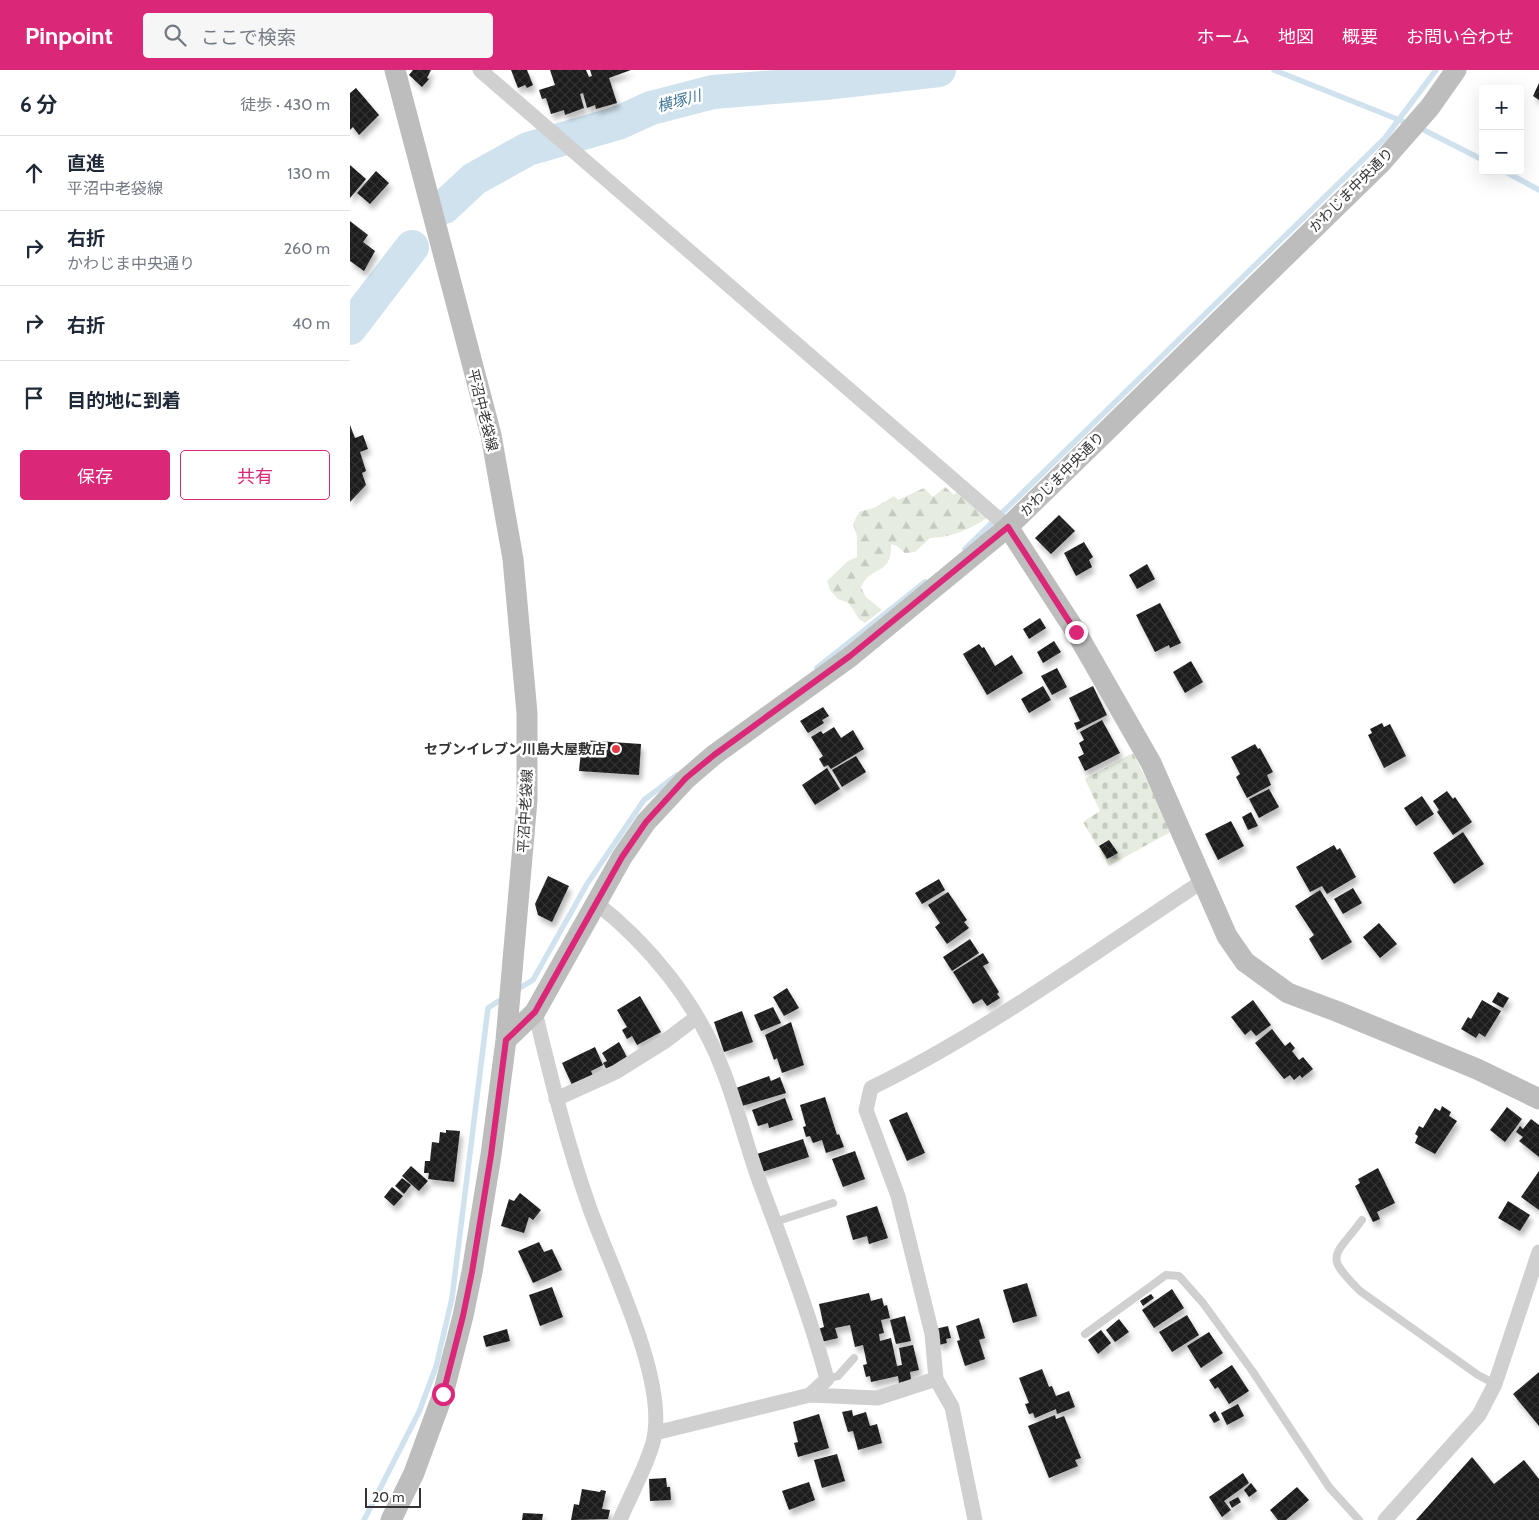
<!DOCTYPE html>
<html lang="ja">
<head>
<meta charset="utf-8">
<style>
	body { margin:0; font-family:Cabin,"Noto Sans JP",sans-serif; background:#f6f6f7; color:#1f2937 }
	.controls { position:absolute; right:15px; top:15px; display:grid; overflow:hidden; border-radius:5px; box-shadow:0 5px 20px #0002 }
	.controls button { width:45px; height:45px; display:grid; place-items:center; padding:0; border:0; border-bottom:1px solid #e0e1e3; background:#fff; color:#1f2937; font:25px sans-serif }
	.scale { position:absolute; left:15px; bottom:12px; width:56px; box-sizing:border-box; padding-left:5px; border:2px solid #333; border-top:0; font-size:14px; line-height:18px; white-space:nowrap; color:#333; -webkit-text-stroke:4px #fff; paint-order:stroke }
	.stop { position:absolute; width:15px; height:15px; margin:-11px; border:4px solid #db2777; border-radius:50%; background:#fff }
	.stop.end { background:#db2777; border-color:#fff; box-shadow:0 1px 5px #0008 }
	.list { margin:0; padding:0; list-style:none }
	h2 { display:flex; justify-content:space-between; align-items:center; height:65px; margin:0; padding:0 20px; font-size:21px }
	h2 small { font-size:16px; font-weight:400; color:#747a83 }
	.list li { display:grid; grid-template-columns:32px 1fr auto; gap:15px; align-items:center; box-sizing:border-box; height:75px; padding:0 20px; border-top:1px solid #e0e1e3 }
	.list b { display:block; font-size:19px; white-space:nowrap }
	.list p { margin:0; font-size:16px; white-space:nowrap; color:#747a83 }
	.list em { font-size:16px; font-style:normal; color:#747a83 }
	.actions { display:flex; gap:10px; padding:15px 20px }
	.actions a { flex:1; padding:11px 0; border:1px solid #db2777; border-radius:5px; text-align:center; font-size:18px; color:#db2777 }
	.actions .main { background:#db2777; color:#fff }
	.icon { flex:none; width:28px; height:28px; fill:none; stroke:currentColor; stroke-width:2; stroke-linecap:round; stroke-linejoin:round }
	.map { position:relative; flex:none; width:1189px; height:1450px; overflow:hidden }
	header { display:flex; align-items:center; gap:30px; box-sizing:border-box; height:70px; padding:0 25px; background:#db2777; color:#fff }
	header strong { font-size:24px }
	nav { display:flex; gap:28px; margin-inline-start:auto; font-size:18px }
	.search { width:350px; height:45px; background:#f6f6f7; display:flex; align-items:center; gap:12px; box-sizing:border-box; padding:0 18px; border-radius:5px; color:#747a83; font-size:19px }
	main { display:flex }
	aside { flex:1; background:#fff }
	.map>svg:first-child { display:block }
</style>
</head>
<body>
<header>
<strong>Pinpoint</strong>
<div class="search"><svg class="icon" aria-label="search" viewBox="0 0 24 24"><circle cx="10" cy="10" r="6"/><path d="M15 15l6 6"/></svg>ここで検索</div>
<nav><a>ホーム</a><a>地図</a><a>概要</a><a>お問い合わせ</a></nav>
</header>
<main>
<aside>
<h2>6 分<small>徒歩 · 430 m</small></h2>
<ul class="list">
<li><svg class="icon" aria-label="ahead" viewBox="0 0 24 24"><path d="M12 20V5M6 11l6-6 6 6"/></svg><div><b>直進</b><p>平沼中老袋線</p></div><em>130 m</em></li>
<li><svg class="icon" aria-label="right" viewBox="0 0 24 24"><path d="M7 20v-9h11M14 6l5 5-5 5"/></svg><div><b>右折</b><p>かわじま中央通り</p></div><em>260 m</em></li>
<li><svg class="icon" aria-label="right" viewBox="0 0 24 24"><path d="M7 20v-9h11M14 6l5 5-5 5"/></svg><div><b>右折</b></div><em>40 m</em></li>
<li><svg class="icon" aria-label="arrive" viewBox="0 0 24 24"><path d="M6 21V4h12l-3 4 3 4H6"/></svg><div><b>目的地に到着</b></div></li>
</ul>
<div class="actions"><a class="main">保存</a><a>共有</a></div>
</aside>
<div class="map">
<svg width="1189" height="1450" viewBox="0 0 1189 1450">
	<defs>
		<pattern id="forest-firs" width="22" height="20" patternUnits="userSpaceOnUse" patternTransform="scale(1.25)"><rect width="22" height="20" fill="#e6ecdf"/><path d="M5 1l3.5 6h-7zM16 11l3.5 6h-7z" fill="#c6cbc0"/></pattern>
		<pattern id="cemetery-stones" width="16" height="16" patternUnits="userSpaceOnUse" patternTransform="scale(1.25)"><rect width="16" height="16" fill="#e6ecdf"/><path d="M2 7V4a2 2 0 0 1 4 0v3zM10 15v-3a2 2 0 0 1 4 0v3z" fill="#c6cbc0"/></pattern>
		<pattern id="building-cross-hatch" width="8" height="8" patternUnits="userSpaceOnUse" patternTransform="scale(1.25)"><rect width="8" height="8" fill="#1a1a1a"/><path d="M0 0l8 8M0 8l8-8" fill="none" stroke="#333"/></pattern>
		<filter id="shadow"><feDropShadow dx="3" dy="5.5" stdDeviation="2.5" flood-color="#0004"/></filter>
	</defs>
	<rect width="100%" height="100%" fill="#fff"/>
	<path fill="url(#forest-firs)" d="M595,417L604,425L610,419L637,448C621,459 599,468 580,468L565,482L555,483L547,476L541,474C542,507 521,494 511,517L516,527L532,540L515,553L509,549L499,533L488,529L480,520L477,511L498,491L507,487V466L503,454L509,442L526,437L544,426L548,430L574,418L583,427Z"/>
	<path fill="url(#cemetery-stones)" d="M783,683L822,761L759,796L733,752L750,741L735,709Z"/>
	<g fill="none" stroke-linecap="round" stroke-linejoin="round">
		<path stroke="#cfe2ee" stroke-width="5.5" d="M924,0L1052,51
			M1068,57L1133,90
			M1154,101L1189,120
			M615,479L1035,68L1086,0
			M467,598L575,512
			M165,921L183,910L237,814L294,730L327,705
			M14,1450L69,1342L86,1297L102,1228L138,938L155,927"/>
		<path stroke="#cfe2ee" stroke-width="34" d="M94,137L124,109L178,79L268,53L301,38L363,22L475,13L589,0
			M0,258L62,177"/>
	</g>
	<path fill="url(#building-cross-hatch)" filter="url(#shadow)" d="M63,0H81L77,8L79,9L72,17L59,5Z
		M161,0H177L183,15L177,18L175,15L168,18Z
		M200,0H236L239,7L242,6L240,0H281L259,8L267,33L246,39L245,35L237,38L233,23L230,24L234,38L215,45L214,40L201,44L196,28L192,29L189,20L205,15Z
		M1189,13V30L1183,26Z
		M6,18L29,45L9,65L3,57L0,60V23Z
		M0,95L16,109L0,128Z
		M26,101L39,113L20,134L7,123Z
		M0,151L18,165L13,172L25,181L14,201L0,191Z
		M0,355L5,368L13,365L18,379L10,382L16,401L12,403L16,415L0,432Z
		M709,445L725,461L701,484L685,468Z
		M734,472L743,487L739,490L742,497L726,506L714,483Z
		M797,494L805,509L787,519L779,505Z
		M810,533L831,573L820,578L819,575L805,582L786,545Z
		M690,548L696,558L679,569L673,559Z
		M704,571L711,582L693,593L687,582Z
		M629,574L632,578L634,577L645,596L662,585L673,603L637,625L613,584Z
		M841,591L853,612L835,623L823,602Z
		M707,598L717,617L702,625L691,606Z
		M693,616L701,630L679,643L671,629Z
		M743,616L757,645L727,660L724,653L730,651L719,628Z
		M473,637L479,646L472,650L474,653L458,663L450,651Z
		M752,650L770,683L735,701L728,687L734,684L729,673L734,670L730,662Z
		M1032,653L1034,657L1040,654L1056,686L1034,698L1018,665L1022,663L1020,659Z
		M484,657L491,668L503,660L514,679L481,699L478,695L474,697L469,689L473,686L461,667L471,661L473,664Z
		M232,670L291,674L289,705L229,701Z
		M905,674L908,679L910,678L923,702L917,705L921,715L897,728L886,707L890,704L881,687Z
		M506,686L516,702L492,717L482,700Z
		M477,698L490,719L465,735L452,715Z
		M919,719L929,737L909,748L899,729Z
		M1097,721L1103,729L1105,727L1122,752L1103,765L1087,742L1089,740L1083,731Z
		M1072,726L1084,744L1066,756L1054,738Z
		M901,742L908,756L898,760L892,747Z
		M881,751L894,776L868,790L855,764Z
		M1113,762L1134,794L1104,814L1083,783Z
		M759,770L768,783L757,789L749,776Z
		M984,775L987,780L990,778L1006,807L977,824L972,816L960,822L946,797Z
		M198,806L219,816L202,852L188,845L185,834Z
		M589,809L595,820L572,834L565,823Z
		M1003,818L1012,833L993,844L984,829Z
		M970,820L1002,872L972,890L959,869L964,865L945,836Z
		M598,822L617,850L614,852L619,858L597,874L585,857L590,853L578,835Z
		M1029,853L1047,874L1030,888L1013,867Z
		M620,869L629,883L602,901L593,887Z
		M633,883L639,893L633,896L649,922L647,924L650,928L637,936L632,929L623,934L603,902Z
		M437,918L449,938L434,946L423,927Z
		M1148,922L1159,928L1153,938L1142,932Z
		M290,926L311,962L287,975L282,966L277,969L272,960L277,957L267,940Z
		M903,930L921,955L906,966L901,960L895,965L881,947Z
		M1132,930L1151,941L1135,967L1129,963L1126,968L1111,959L1118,947L1121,949Z
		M423,937L431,953L411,961L404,945Z
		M392,941L403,972L374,982L364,952Z
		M441,952L454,995L432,1003L427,988L424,990L415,965Z
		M922,959L935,976L940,972L945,978L942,981L949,990L953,987L963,999L952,1008L950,1005L944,1010L940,1005L934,1009L905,973Z
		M269,972L278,989L257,1000L253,993L257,991L252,983Z
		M245,977L253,995L241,1001L243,1006L222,1015L212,993Z
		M419,1006L421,1011L430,1007L436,1023L392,1036L386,1018Z
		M475,1027L487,1065L489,1064L494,1077L476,1083L472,1070L463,1073L460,1066L456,1067L453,1057L456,1056L450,1035Z
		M435,1028L443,1050L419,1058L418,1053L408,1056L402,1040Z
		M1092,1036L1101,1042L1099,1046L1107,1051L1085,1084L1065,1073L1068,1066L1065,1064L1069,1056L1073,1058L1085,1038L1090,1041Z
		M1157,1037L1172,1049L1155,1072L1140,1060Z
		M557,1042L575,1083L557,1091L539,1050Z
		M1181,1049L1189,1055V1087L1169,1071L1173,1067L1166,1062L1170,1056L1173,1059Z
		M96,1060L110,1061L104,1112L78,1109L79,1103H74L75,1091H80L82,1072L89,1073L90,1062L96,1063Z
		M453,1069L459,1087L412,1102L407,1084Z
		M505,1081L515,1109L493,1117L482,1089Z
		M61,1096L78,1111L69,1121L52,1106Z
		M1028,1098L1045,1133L1027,1142L1030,1149L1023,1152L1005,1116L1010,1113L1008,1109Z
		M1189,1101V1140L1171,1127Z
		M52,1108L61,1115L54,1124L45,1116Z
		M42,1117L53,1126L44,1136L34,1127Z
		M170,1123L191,1140L183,1150L179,1147L174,1163L151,1156L159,1129L164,1131Z
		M1158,1131L1180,1145L1170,1161L1148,1148Z
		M527,1136L538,1168L519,1174L517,1166L503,1170L496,1146Z
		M189,1172L194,1182L202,1179L212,1200L183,1213L168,1181Z
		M677,1213L687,1246L663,1253L653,1220Z
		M202,1217L213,1247L190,1256L179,1225Z
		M822,1219L834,1238L804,1258L792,1240Z
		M519,1223L521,1231L532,1228L534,1236L537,1235L540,1248L531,1250L534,1263L529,1264L530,1271L541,1268L547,1296L552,1295L549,1278L563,1275L569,1300L560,1302L561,1310L549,1313L548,1306L521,1312L520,1306L516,1307L513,1295L517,1294L513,1275L505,1277L500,1255L485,1258L488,1268L471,1272L468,1259L474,1257L469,1234Z
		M801,1224L804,1228L793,1236L790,1231Z
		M837,1245L849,1265L822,1282L809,1262Z
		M555,1246L561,1271L546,1274L540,1250Z
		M629,1248L635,1268L629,1270L635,1289L615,1296L607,1271L610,1270L606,1256Z
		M769,1249L779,1262L765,1272L756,1260Z
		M598,1256L601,1268L596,1269L597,1273L589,1275L585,1259Z
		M157,1259L160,1271L136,1277L133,1266Z
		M751,1260L761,1273L748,1284L738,1270Z
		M859,1262L873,1283L851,1298L837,1276Z
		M882,1295L899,1321L879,1334L868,1317L865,1319L859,1310Z
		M692,1299L699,1317L702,1316L706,1326L719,1321L725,1337L707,1344L706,1339L685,1348L683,1343L679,1344L675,1334L679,1333L669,1308Z
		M1189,1302V1356L1163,1324Z
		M888,1334L894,1346L877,1355L871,1343Z
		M502,1340L503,1346L516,1342L520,1356L527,1354L532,1373L508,1380L503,1361L498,1362L492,1342Z
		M865,1341L870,1350L864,1353L859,1345Z
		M469,1344L479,1378L448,1387L444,1373L448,1372L443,1352Z
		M705,1345L706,1349L714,1346L731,1388L725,1390L728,1396L699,1408L678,1356Z
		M487,1384L495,1411L472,1418L464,1390Z
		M1122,1387L1144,1414L1174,1390L1189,1409V1450H1066Z
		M893,1403L899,1413L874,1431L881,1440L872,1447L859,1427Z
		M316,1408L317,1417H320L321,1430L300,1431L299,1409Z
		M459,1412L465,1430L439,1440L432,1421Z
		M901,1413L907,1421L899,1427L894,1420Z
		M947,1417L959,1430L936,1450H928L920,1440Z
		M232,1419L250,1422L251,1420L256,1421L252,1439L260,1440L258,1449L221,1450L224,1434L229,1435Z
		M888,1427L891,1432L882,1438L879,1432Z
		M173,1443L193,1444L192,1450H172Z"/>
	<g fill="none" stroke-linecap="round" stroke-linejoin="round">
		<path stroke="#d0d0d0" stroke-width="8" d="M1012,1150C984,1188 973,1184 1010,1221L1128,1305L1145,1314
			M425,1152L483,1133
			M735,1264L816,1205L829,1206L853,1233L903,1302L979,1417L1009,1450
			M477,1309L488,1306L504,1288"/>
		<path stroke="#d0d0d0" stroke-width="15" d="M130,0L658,457
			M245,832C299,874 347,933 372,998C387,1035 396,1075 410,1113C434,1178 459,1242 477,1309L460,1325
			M185,942C201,1008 217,1074 240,1139C261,1198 313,1301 305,1362C303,1384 279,1428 270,1450
			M206,1029L266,1002L314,972L347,947
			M305,1363L460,1325L527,1328L586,1309
			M625,1450L602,1337L586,1309L582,1264L548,1126L516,1040L521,1018C636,962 745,882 853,811
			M1035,1450L1129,1345L1145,1314L1189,1182"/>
		<path stroke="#bdbdbd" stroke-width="21" d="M658,457L726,562L801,693L877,866L895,892L938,923L986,941L1127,999L1189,1029
			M156,970L185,942L272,787L296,752L336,709L364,685L500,587L658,457L1030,94L1080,37L1106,0
			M41,1450L64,1403L93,1324L113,1246L122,1202L141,1085L156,970L177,730V643L163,489L141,365L45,0"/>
	</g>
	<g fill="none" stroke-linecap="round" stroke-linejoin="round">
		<path stroke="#db2777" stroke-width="6" d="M93,1324L113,1246L122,1202L141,1085L156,970L185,942L272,787L296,752L336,708L364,685L500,586L658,457L726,562"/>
	</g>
	<circle fill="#e63946" stroke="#fff" stroke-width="2" cx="266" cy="679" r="5"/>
	<g text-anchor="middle" stroke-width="5" stroke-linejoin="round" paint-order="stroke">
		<g font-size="14" fill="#333" stroke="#fff">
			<text transform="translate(1001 120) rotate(-45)" y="5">かわじま中央通り</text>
			<text transform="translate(133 340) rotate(76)" y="5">平沼中老袋線</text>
			<text transform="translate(712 404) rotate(-45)" y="5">かわじま中央通り</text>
			<text transform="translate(175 741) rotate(-87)" y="5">平沼中老袋線</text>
		</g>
		<g font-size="14" font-weight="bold" fill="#333" stroke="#fff" text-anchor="end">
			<text x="256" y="684">セブンイレブン川島大屋敷店</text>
		</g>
		<g font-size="15" font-style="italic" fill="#3f7597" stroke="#fff">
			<text transform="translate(329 31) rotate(-15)" y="5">横塚川</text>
		</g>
	</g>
</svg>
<div class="controls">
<button>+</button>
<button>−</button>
</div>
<div class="scale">20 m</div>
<div class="stop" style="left:93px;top:1324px"></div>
<div class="stop end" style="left:726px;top:562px"></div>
</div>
</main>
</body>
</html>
